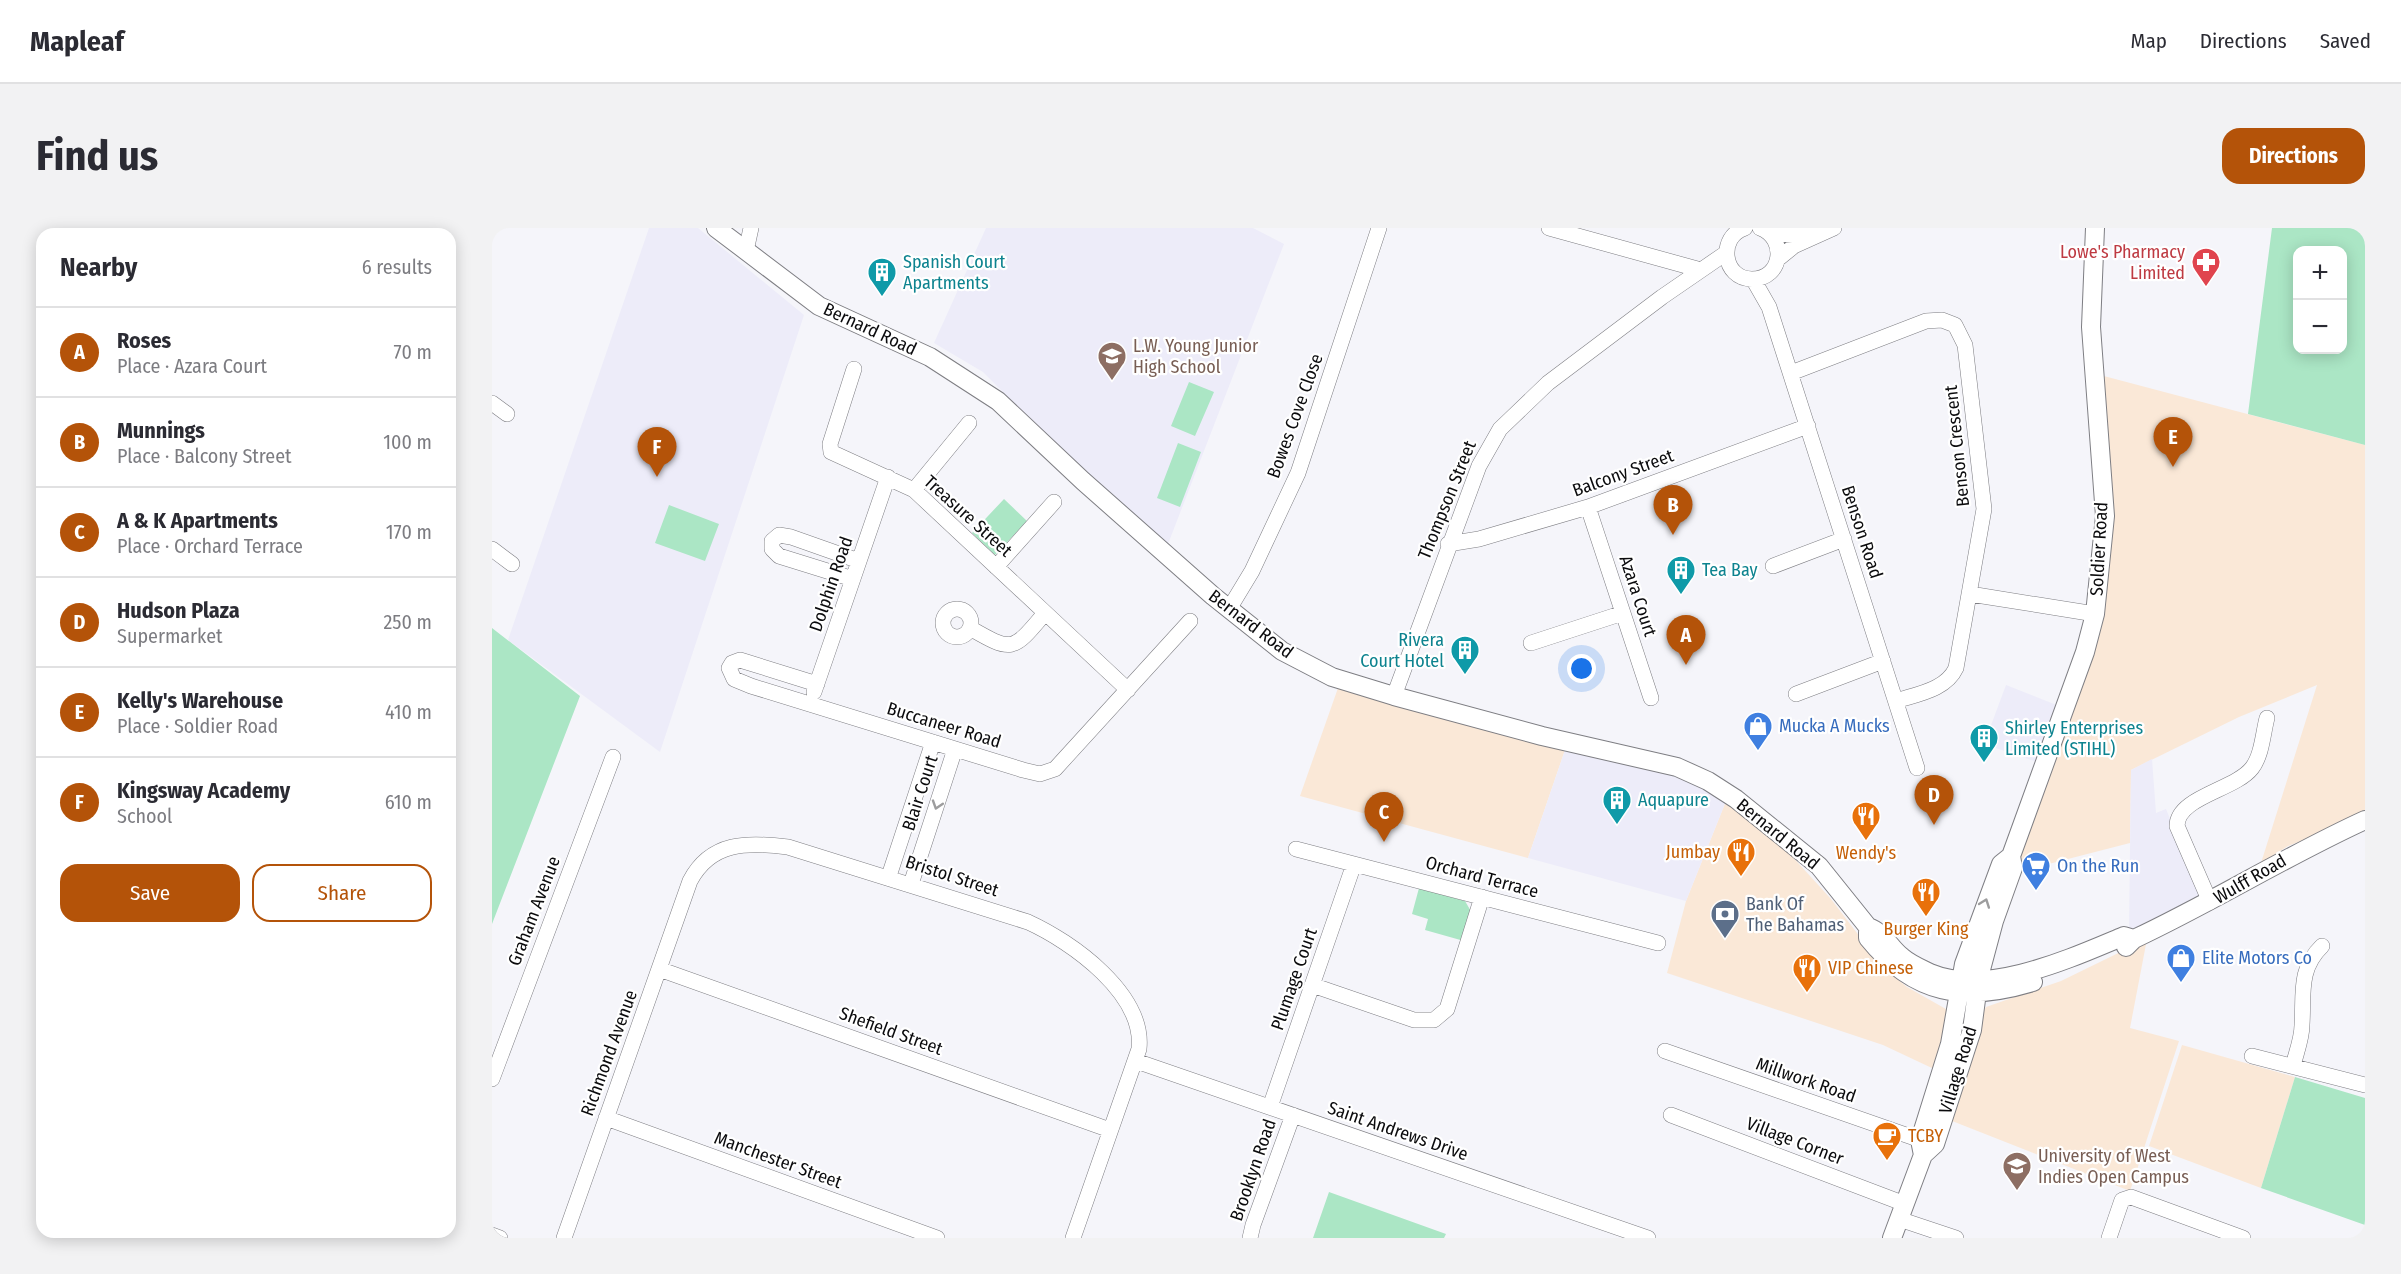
<!DOCTYPE html>
<html lang="en">
<head>
<meta charset="utf-8">
<style>
	body { margin:0; font-family:"Fira Sans Condensed",sans-serif; background:#f2f2f3; color:#2b2b33 }
	.controls { position:absolute; right:18px; top:18px; display:grid; overflow:hidden; border-radius:12px; box-shadow:0 3px 15px #0003 }
	.controls button { width:54px; height:54px; display:grid; place-items:center; padding:0; border:0; border-bottom:2px solid #e1e1e2; background:#fff; color:#2b2b33; font:30px sans-serif }
	.you { position:absolute; left:1090px; top:441px; width:21px; height:21px; margin:-15px; border:4px solid #fff; border-radius:50%; background:#1a73e8; box-shadow:0 0 0 9px #1a73e833 }
	.badge { display:grid; place-items:center; width:39px; height:39px; border-radius:50%; background:#b45309; color:#fff; font-size:20px; font-weight:700 }
	.pin { position:absolute; translate:-50% -50px; filter:drop-shadow(0 2px 3px #0008) }
	.pin::after { content:''; position:absolute; top:32px; width:21px; height:18px; background:inherit; clip-path:polygon(0 0,100% 0,50% 100%) }
	.list { margin:0; padding:0; list-style:none }
	h2 { display:flex; justify-content:space-between; align-items:center; height:78px; margin:0; padding:0 24px; font-size:26px }
	h2 small { font-size:20px; font-weight:400; color:#7c7c81 }
	.list li { display:grid; grid-template-columns:39px 1fr auto; gap:18px; align-items:center; box-sizing:border-box; height:90px; padding:0 24px; border-top:2px solid #e1e1e2 }
	.list b { display:block; font-size:22px; white-space:nowrap }
	.list p { margin:0; font-size:20px; white-space:nowrap; color:#7c7c81 }
	.list em { font-size:20px; font-style:normal; color:#7c7c81 }
	.actions { display:flex; gap:12px; padding:18px 24px }
	.actions a { flex:1; padding:14px 0; border:2px solid #b45309; border-radius:18px; text-align:center; font-size:21px; color:#b45309 }
	.actions .main { background:#b45309; color:#fff }
	.map { position:relative; flex:none; width:1873px; height:1010px; overflow:hidden; border-radius:18px }
	header { display:flex; align-items:center; gap:36px; box-sizing:border-box; height:84px; padding:0 30px; background:#fff; border-bottom:2px solid #e1e1e2 }
	header strong { font-size:28px }
	nav { display:flex; gap:33px; margin-inline-start:auto; font-size:21px }
	.intro { display:flex; align-items:center; justify-content:space-between; box-sizing:border-box; height:144px; padding:0 36px }
	h1 { margin:0; font-size:42px }
	.button { padding:15px 27px; border-radius:18px; background:#b45309; color:#fff; font-size:21px; font-weight:700 }
	main { display:flex; gap:36px; padding:0 36px }
	aside { flex:1; background:#fff; border-radius:18px; box-shadow:0 3px 15px #0003 }
	.map>svg:first-child { display:block }
</style>
</head>
<body>
<header>
<strong>Mapleaf</strong>
<nav><a>Map</a><a>Directions</a><a>Saved</a></nav>
</header>
<div class="intro"><h1>Find us</h1><a class="button">Directions</a></div>
<main>
<aside>
<h2>Nearby<small>6 results</small></h2>
<ul class="list">
<li><span class="badge">A</span><div><b>Roses</b><p>Place · Azara Court</p></div><em>70 m</em></li>
<li><span class="badge">B</span><div><b>Munnings</b><p>Place · Balcony Street</p></div><em>100 m</em></li>
<li><span class="badge">C</span><div><b>A &amp; K Apartments</b><p>Place · Orchard Terrace</p></div><em>170 m</em></li>
<li><span class="badge">D</span><div><b>Hudson Plaza</b><p>Supermarket</p></div><em>250 m</em></li>
<li><span class="badge">E</span><div><b>Kelly's Warehouse</b><p>Place · Soldier Road</p></div><em>410 m</em></li>
<li><span class="badge">F</span><div><b>Kingsway Academy</b><p>School</p></div><em>610 m</em></li>
</ul>
<div class="actions"><a class="main">Save</a><a>Share</a></div>
</aside>
<div class="map">
<svg width="1873" height="1010" viewBox="0 0 1873 1010">
	<rect width="100%" height="100%" fill="#f5f5fa"/>
	<path fill="#fae8d7" d="M1608,147L1873,217V588L1796,618L1769,635L1825,457L1747,489L1639,542L1638,615L1522,645L1608,394Z
		M846,460L1073,522L1036,630L808,568Z
		M1234,573L1298,626L1339,671L1391,739L1415,759L1461,785L1442,841L1391,817L1175,745L1194,673Z
		M1655,711L1638,800L1687,813L1638,963L1455,891L1488,789L1494,779L1569,753Z
		M1690,817L1803,849L1769,960L1657,918Z"/>
	<path fill="#edecf9" d="M157,0H206L312,87L168,524L16,412Z
		M494,0H761L792,16L676,316L562,215L491,144L442,115Z
		M1514,457L1567,478L1545,534L1492,516Z
		M1073,522L1184,548L1234,573L1194,673L1036,630Z
		M1660,531L1664,585L1674,581L1710,671L1637,703L1639,542Z"/>
	<path fill="#abe6c5" fill-rule="evenodd" d="M1780,0H1873V217L1756,186ZM1806,22H1850V122H1806Z
		M697,154L722,164L703,208L679,198Z
		M686,215L709,224L688,279L665,270Z
		M512,271L535,293L503,327L480,305Z
		M177,277L227,296L213,333L163,315Z
		M0,400L88,468L0,696Z
		M927,660L973,673L980,685L972,713L933,702L936,691L920,686Z
		M1803,849L1873,870V997L1769,960Z
		M837,964L954,1006L952,1010H821Z"/>
	<g fill="none" stroke-linecap="round" stroke-linejoin="round">
		<g stroke="#7e7e83" stroke-width="16">
			<path id="minor" d="M1057,0L1209,42
				M1253,0C1226,8 1230,51 1260,51C1291,51 1295,10 1268,0
				M1278,5L1301,7L1322,4
				M254,23L259,0
				M1286,31L1302,18L1342,0
				M1261,51L1277,79L1425,540
				M362,141L338,216L339,224L422,262L636,462
				M1299,145L1434,93L1450,92L1463,97L1473,117L1492,281L1464,440C1454,462 1425,466 1404,473
				M0,175L15,186
				M422,262L477,195
				M1096,279L1159,470
				M956,316L987,311L1096,279L1316,198
				M0,321L20,336
				M1281,338L1352,311
				M504,339L562,274
				M361,351L287,328L280,321V313L287,307L299,309L367,333
				M1478,366L1603,386
				M737,381L760,343L806,245L887,0
				M451 395a14 14 0 1 1 28 0a14 14 0 1 1-28 0Z
				M478,400C521,425 521,423 553,385
				M1039,415L1131,385
				M325,456L248,432L240,435L237,440L242,451L259,458L531,542L548,546L563,541L698,393
				M322,464L396,249
				M1304,466L1391,433
				M902,468L987,238L1008,201L1056,155L1170,69L1234,25
				M804,621L1166,715
				M397,648L441,514
				M419,656L463,521
				M1718,674L1685,598C1685,569 1743,562 1760,540C1770,527 1771,505 1775,490
				M167,741L618,902
				M820,757L922,792H942L955,781L990,669
				M1173,823L1437,915
				M1760,828L1873,857
				M644,833L1156,1010
				M1801,838C1804,825 1810,811 1810,797C1812,767 1806,741 1830,718
				M0,851L121,529
				M778,879L862,636
				M1179,887L1413,976
				M114,890L445,1010
				M1407,991L1464,1010
				M0,1007L8,1010
				M72,1010L198,653C219,613 256,614 296,619L536,694C580,714 653,766 647,821L581,1010
				M758,1010L761,997L801,887
				M1617,1010L1630,972L1639,969L1751,1010"/>
		</g>
		<g stroke="#7e7e83" stroke-width="20">
			<path id="major" d="M224,0L327,78L438,129L506,173L591,253L721,368L790,423L840,449L902,468L1050,508L1185,539L1216,553L1244,571L1327,638L1376,699C1392,704 1397,719 1410,729C1418,736 1428,740 1438,745C1495,769 1579,730 1632,708L1642,711
				M1376,704V710C1422,767 1472,775 1541,754
				M1634,719L1642,711C1721,674 1794,628 1873,592
				M1431,927L1428,912L1458,816L1472,736L1509,636L1519,628L1531,595L1593,424L1603,386L1613,288L1599,99L1603,0
				M1400,1010L1431,927L1443,916L1480,802L1487,749L1502,693L1521,640L1519,628"/>
		</g>
		<use href="#minor" stroke="#fff" stroke-width="15"/>
		<use href="#major" stroke="#fff" stroke-width="18"/>
	</g>
	<defs><path id="oneway-chevron" d="M-2-3.5L2.5 0L-2 3.5" fill="none" stroke-width="1.6" stroke-linecap="round" stroke-linejoin="round" transform="scale(1.5)"/></defs>
	<g stroke="#9d9d9e">
		<use href="#oneway-chevron" transform="translate(445 577) rotate(108)"/>
		<use href="#oneway-chevron" transform="translate(1493 675) rotate(-70)"/>
	</g>
	<defs>
		<g id="pharmacy-pin" transform="scale(1.5)"><path d="M0 17L-7.5 6A9.5 9.5 0 1 1 7.5 6Z" fill="#e0444e" stroke="#fff"/><path d="M-2-6h4v4h4v4h-4v4h-4v-4h-4v-4h4Z" fill="#fff"/></g>
		<g id="building-pin" transform="scale(1.5)"><path d="M0 17L-7.5 6A9.5 9.5 0 1 1 7.5 6Z" fill="#0f9aa8" stroke="#fff"/><path d="M-4-6H4V6H1V3H-1V6H-4ZM-2.5-4.3h1.7v1.8h-1.7ZM.8-4.3h1.7v1.8H.8ZM-2.5-1h1.7V.8h-1.7ZM.8-1h1.7V.8H.8Z" fill="#fff"/></g>
		<g id="school-pin" transform="scale(1.5)"><path d="M0 17L-7.5 6A9.5 9.5 0 1 1 7.5 6Z" fill="#8d6e63" stroke="#fff"/><path d="M0-5L7-2L0 1L-7-2ZM-4 1L0 2.5L4 1V4Q0 6-4 4Z" fill="#fff"/></g>
		<g id="shop-pin" transform="scale(1.5)"><path d="M0 17L-7.5 6A9.5 9.5 0 1 1 7.5 6Z" fill="#3f7fe0" stroke="#fff"/><path d="M-5-2.5h2.3a2.7 3.5 0 0 1 5.4 0H5L5.5 6h-11ZM-1.5-2.5h3a1.5 2.3 0 0 0-3 0Z" fill="#fff"/></g>
		<g id="restaurant-pin" transform="scale(1.5)"><path d="M0 17L-7.5 6A9.5 9.5 0 1 1 7.5 6Z" fill="#e8710a" stroke="#fff"/><path d="M-5-6h1v4h1v-4h1v4h1v-4h1v5L-1.5 .5V6h-2V.5L-5-1ZM5-6V6H3V1.5H1.5Q1.5-4 5-6Z" fill="#fff"/></g>
		<g id="supermarket-pin" transform="scale(1.5)"><path d="M0 17L-7.5 6A9.5 9.5 0 1 1 7.5 6Z" fill="#3f7fe0" stroke="#fff"/><path d="M-6-5.5h2.5l.6 2H6L4.5 2H-2.5L-4.4-4H-6ZM-1.5 3.2a1.3 1.3 0 1 0 .1 0ZM3 3.2a1.3 1.3 0 1 0 .1 0Z" fill="#fff"/></g>
		<g id="bank-pin" transform="scale(1.5)"><path d="M0 17L-7.5 6A9.5 9.5 0 1 1 7.5 6Z" fill="#5c6f8a" stroke="#fff"/><path d="M-6-4H6V4H-6ZM0-2.3a2.3 2.3 0 1 0 0 4.6a2.3 2.3 0 1 0 0-4.6Z" fill="#fff"/></g>
		<g id="cafe-pin" transform="scale(1.5)"><path d="M0 17L-7.5 6A9.5 9.5 0 1 1 7.5 6Z" fill="#e8710a" stroke="#fff"/><path d="M-5.5-4.5H6V0H3Q3 3.5 0 3.5H-2.5Q-5.5 3.5-5.5 0ZM3-3.2v2h1.7v-2ZM-6 4.5H4V6H-6Z" fill="#fff"/></g>
		<g id="university-pin" transform="scale(1.5)"><path d="M0 17L-7.5 6A9.5 9.5 0 1 1 7.5 6Z" fill="#8d6e63" stroke="#fff"/><path d="M0-5L7-2L0 1L-7-2ZM-4 1L0 2.5L4 1V4Q0 6-4 4Z" fill="#fff"/></g>
	</defs>
	<g fill-rule="evenodd">
		<use href="#pharmacy-pin" x="1714" y="34"/>
		<use href="#building-pin" x="390" y="44"/>
		<use href="#school-pin" x="620" y="128"/>
		<use href="#building-pin" x="1189" y="342"/>
		<use href="#building-pin" x="973" y="422"/>
		<use href="#shop-pin" x="1266" y="498"/>
		<use href="#building-pin" x="1492" y="510"/>
		<use href="#building-pin" x="1125" y="572"/>
		<use href="#restaurant-pin" x="1374" y="588"/>
		<use href="#restaurant-pin" x="1249" y="624"/>
		<use href="#supermarket-pin" x="1544" y="638"/>
		<use href="#restaurant-pin" x="1434" y="664"/>
		<use href="#bank-pin" x="1233" y="686"/>
		<use href="#shop-pin" x="1689" y="730"/>
		<use href="#restaurant-pin" x="1315" y="740"/>
		<use href="#cafe-pin" x="1395" y="908"/>
		<use href="#university-pin" x="1525" y="938"/>
	</g>
	<g text-anchor="middle" stroke-width="4.5" stroke-linejoin="round" paint-order="stroke">
		<g font-size="18" fill="#be3a42" stroke="#fff" text-anchor="end">
			<text x="1693" y="30">Lowe's Pharmacy<tspan x="1693" dy="21">Limited</tspan></text>
		</g>
		<g font-size="18" fill="#0d838f" stroke="#fff" text-anchor="start">
			<text x="411" y="40">Spanish Court<tspan x="411" dy="21">Apartments</tspan></text>
			<text x="1210" y="348">Tea Bay</text>
			<text x="952" y="418" text-anchor="end">Rivera<tspan x="952" dy="21">Court Hotel</tspan></text>
			<text x="1513" y="506">Shirley Enterprises<tspan x="1513" dy="21">Limited (STIHL)</tspan></text>
			<text x="1146" y="578">Aquapure</text>
		</g>
		<g font-size="18" fill="#0b0b0d" stroke="#fff">
			<text transform="translate(378 101) rotate(25)" y="6">Bernard Road</text>
			<text transform="translate(803 188) rotate(-70)" y="6">Bowes Cove Close</text>
			<text transform="translate(1465 218) rotate(-96)" y="6">Benson Crescent</text>
			<text transform="translate(1131 245) rotate(-20)" y="6">Balcony Street</text>
			<text transform="translate(955 272) rotate(-68)" y="6">Thompson Street</text>
			<text transform="translate(476 288) rotate(42)" y="6">Treasure Street</text>
			<text transform="translate(1370 304) rotate(72)" y="6">Benson Road</text>
			<text transform="translate(1607 321) rotate(-87)" y="6">Soldier Road</text>
			<text transform="translate(339 356) rotate(-71)" y="6">Dolphin Road</text>
			<text transform="translate(1146 368) rotate(72)" y="6">Azara Court</text>
			<text transform="translate(759 396) rotate(37)" y="6">Bernard Road</text>
			<text transform="translate(452 497) rotate(17)" y="6">Buccaneer Road</text>
			<text transform="translate(428 565) rotate(-72)" y="6">Blair Court</text>
			<text transform="translate(1286 606) rotate(39)" y="6">Bernard Road</text>
			<text transform="translate(460 648) rotate(18)" y="6">Bristol Street</text>
			<text transform="translate(990 649) rotate(15)" y="6">Orchard Terrace</text>
			<text transform="translate(1758 651) rotate(-30)" y="6">Wulff Road</text>
			<text transform="translate(42 683) rotate(-69)" y="6">Graham Avenue</text>
			<text transform="translate(802 751) rotate(-71)" y="6">Plumage Court</text>
			<text transform="translate(399 803) rotate(20)" y="6">Shefield Street</text>
			<text transform="translate(117 825) rotate(-70)" y="6">Richmond Avenue</text>
			<text transform="translate(1466 842) rotate(-73)" y="6">Village Road</text>
			<text transform="translate(1314 852) rotate(19)" y="6">Millwork Road</text>
			<text transform="translate(906 903) rotate(19)" y="6">Saint Andrews Drive</text>
			<text transform="translate(1303 913) rotate(21)" y="6">Village Corner</text>
			<text transform="translate(286 932) rotate(20)" y="6">Manchester Street</text>
			<text transform="translate(761 942) rotate(-71)" y="6">Brooklyn Road</text>
		</g>
		<g font-size="18" fill="#785e54" stroke="#fff" text-anchor="start">
			<text x="641" y="124">L.W. Young Junior<tspan x="641" dy="21">High School</tspan></text>
			<text x="1546" y="934">University of West<tspan x="1546" dy="21">Indies Open Campus</tspan></text>
		</g>
		<g font-size="18" fill="#366cbe" stroke="#fff" text-anchor="start">
			<text x="1287" y="504">Mucka A Mucks</text>
			<text x="1565" y="644">On the Run</text>
			<text x="1710" y="736">Elite Motors Co</text>
		</g>
		<g font-size="18" fill="#c56008" stroke="#fff">
			<text x="1228" y="630" text-anchor="end">Jumbay</text>
			<text x="1374" y="631">Wendy's</text>
			<text x="1434" y="707">Burger King</text>
			<text x="1336" y="746" text-anchor="start">VIP Chinese</text>
			<text x="1416" y="914" text-anchor="start">TCBY</text>
		</g>
		<g font-size="18" fill="#4e5e75" stroke="#fff" text-anchor="start">
			<text x="1254" y="682">Bank Of<tspan x="1254" dy="21">The Bahamas</tspan></text>
		</g>
	</g>
</svg>
<div class="controls">
<button>+</button>
<button>−</button>
</div>
<div class="you"></div>
<div class="pin badge" style="left:1194px;top:437px">A</div>
<div class="pin badge" style="left:1181px;top:307px">B</div>
<div class="pin badge" style="left:892px;top:614px">C</div>
<div class="pin badge" style="left:1442px;top:597px">D</div>
<div class="pin badge" style="left:1681px;top:239px">E</div>
<div class="pin badge" style="left:165px;top:249px">F</div>
</div>
</main>
</body>
</html>
